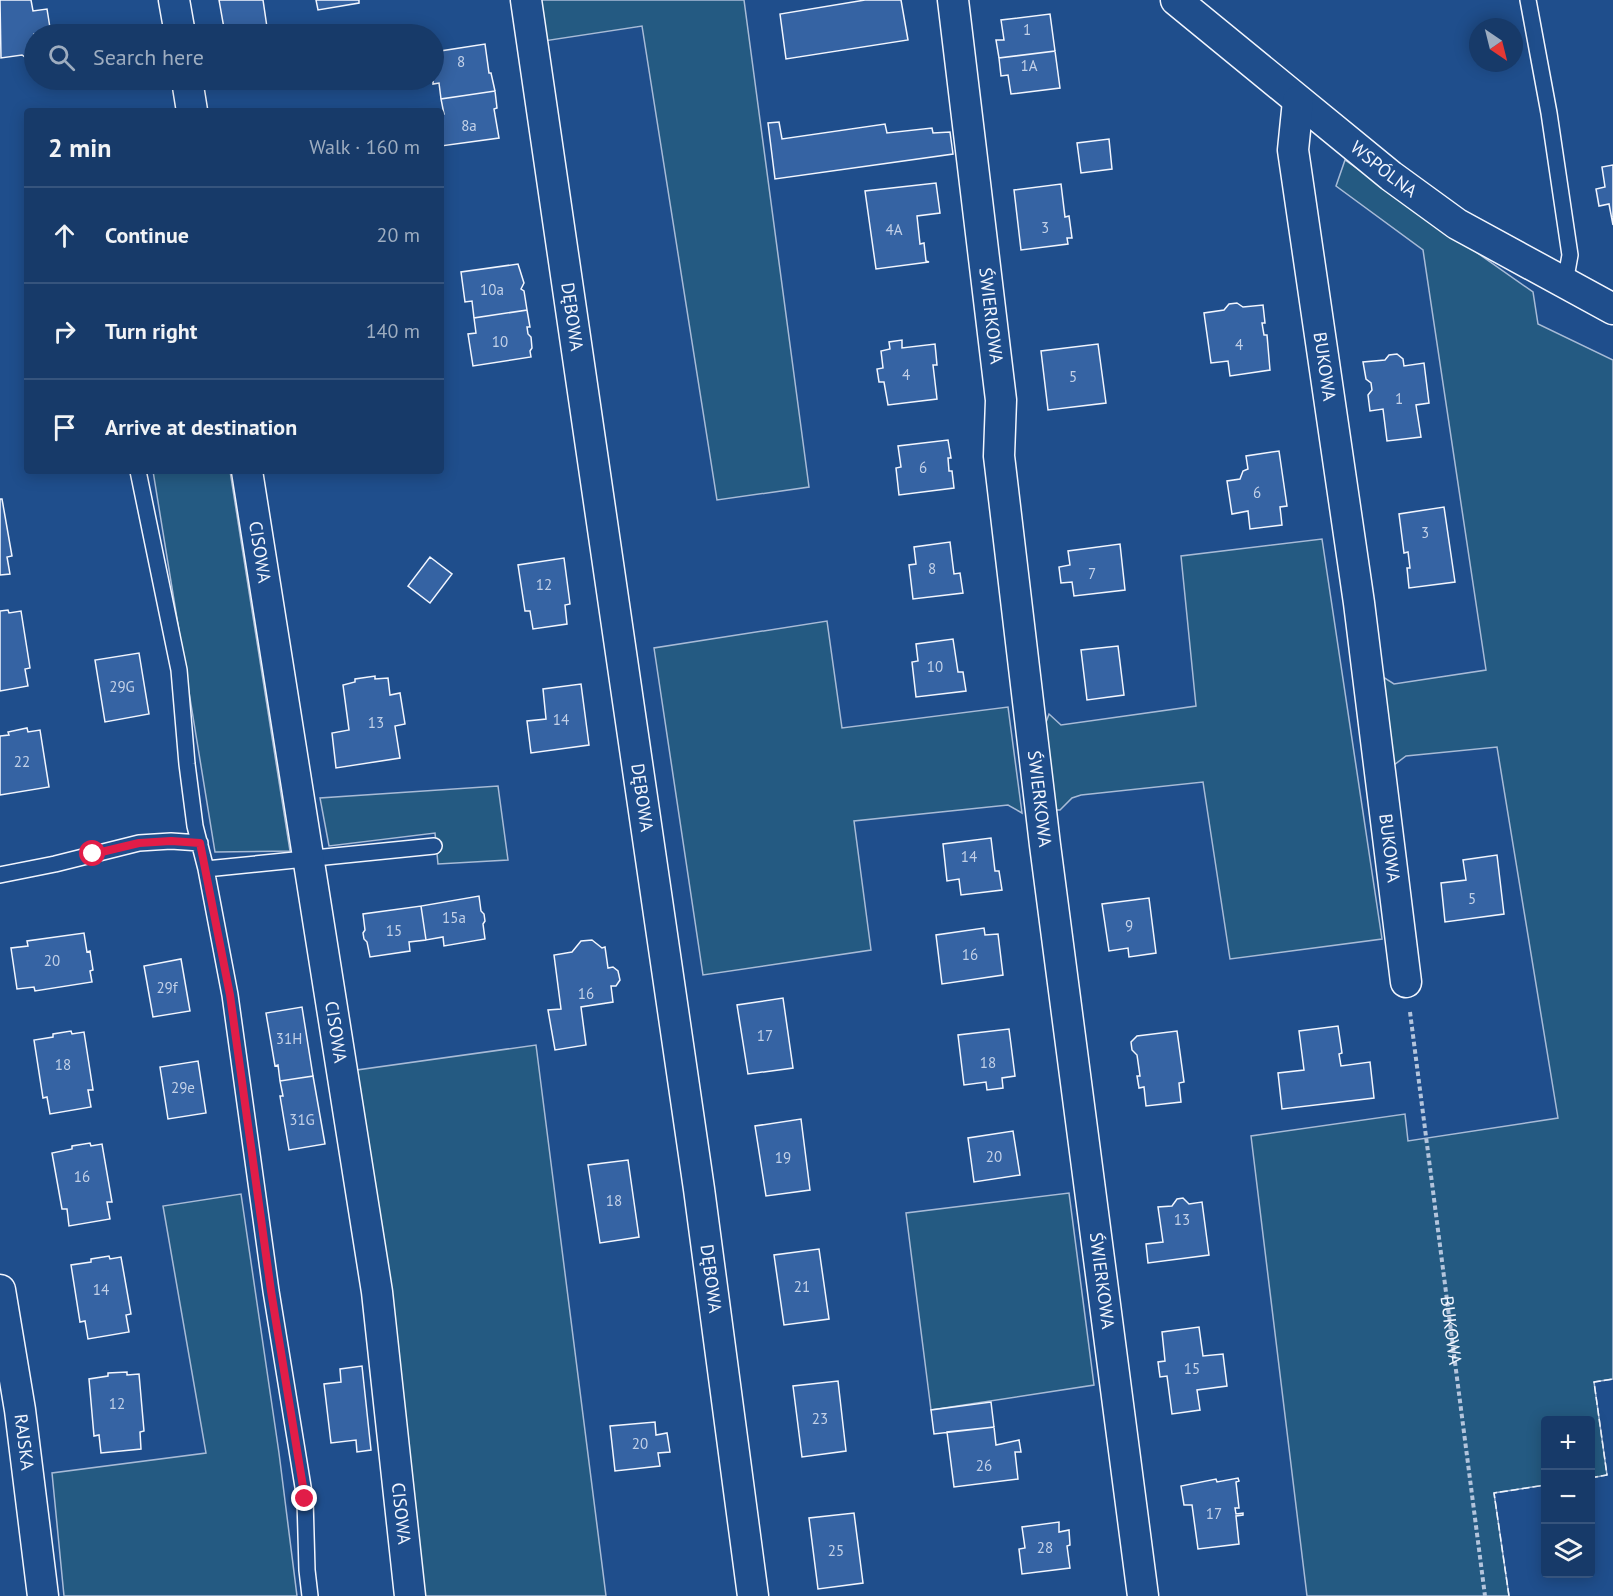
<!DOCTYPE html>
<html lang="en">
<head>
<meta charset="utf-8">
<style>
	body { margin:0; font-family:"PT Sans",sans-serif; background:#20416f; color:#f1f3f6 }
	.controls { position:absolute; right:18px; bottom:18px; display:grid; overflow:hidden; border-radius:6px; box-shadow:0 3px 15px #0003 }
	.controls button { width:54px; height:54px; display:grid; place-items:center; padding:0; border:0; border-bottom:2px solid #36547d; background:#173a69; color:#f1f3f6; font:30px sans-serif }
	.compass { position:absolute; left:1469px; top:18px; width:54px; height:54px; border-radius:50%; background:#173a69; box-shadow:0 3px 15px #0003; rotate:145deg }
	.stop { position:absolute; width:18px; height:18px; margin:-14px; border:4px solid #e11d48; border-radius:50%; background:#fff }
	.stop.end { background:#e11d48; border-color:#fff; box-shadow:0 2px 6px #0008 }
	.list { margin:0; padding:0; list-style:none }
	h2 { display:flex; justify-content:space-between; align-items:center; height:78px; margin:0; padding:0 24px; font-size:26px }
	h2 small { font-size:20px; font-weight:400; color:#9eadc0 }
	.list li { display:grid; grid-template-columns:39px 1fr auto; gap:18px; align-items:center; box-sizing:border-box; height:96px; padding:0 24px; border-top:2px solid #36547d }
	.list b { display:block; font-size:22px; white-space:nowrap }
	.list em { font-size:20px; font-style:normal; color:#9eadc0 }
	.icon { flex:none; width:33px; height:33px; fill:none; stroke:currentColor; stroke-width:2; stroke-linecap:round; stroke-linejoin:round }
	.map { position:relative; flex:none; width:1613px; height:1596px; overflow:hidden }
	.search { position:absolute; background:#173a69; box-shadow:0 3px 15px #0003; left:24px; top:24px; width:420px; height:66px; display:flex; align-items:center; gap:15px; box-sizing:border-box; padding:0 21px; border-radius:33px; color:#9eadc0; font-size:22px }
	.panel { position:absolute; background:#173a69; box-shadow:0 3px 15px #0003; left:24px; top:108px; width:420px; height:366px; border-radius:6px }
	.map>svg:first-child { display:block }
</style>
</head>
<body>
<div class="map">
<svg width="1613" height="1596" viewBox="0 0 1613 1596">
	<rect width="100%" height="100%" fill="#1f4e8c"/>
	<path fill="#245a82" stroke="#a8bbd7" stroke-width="1.5" d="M537,0H744L809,487L717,500L642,26L544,41Z
		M1345,160L1533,292L1538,324L1613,360V1379L1594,1382L1607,1475L1591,1478L1590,1420H1546L1545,1485L1494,1493L1509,1596H1307L1251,1136L1405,1114L1408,1141L1558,1118L1497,747L1406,756L1394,765L1380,675L1394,684L1486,670L1423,250L1336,186Z
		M153,471H230L290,851L215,852Z
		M1322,539L1382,939L1230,959L1203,782L1081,795L1072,798L1060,810H1053L1044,728L1049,714L1061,725L1196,706L1181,556Z
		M827,621L842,728L1008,707L1022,813L1008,805L854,821L871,950L703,975L654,648Z
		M498,786L508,860L438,864L435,833L329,846L320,798Z
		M536,1045L606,1596H424L357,1070Z
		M1069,1193L1094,1385L931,1410L906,1213Z
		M241,1194L279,1453L297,1596H64L52,1473L206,1453L163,1206Z"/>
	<path fill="#3563a3" stroke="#f2f6ff" stroke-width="1.5" d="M0,0H31L33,11L47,9L51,34H34V59L29,60L22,55L1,58Z
		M219,0H263L268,34H225Z
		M316,0H359V3L318,10Z
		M865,0H901L908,40L786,59L780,14Z
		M1050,14L1055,51L999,58L996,40H1004L1001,20Z
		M485,44L489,73H491L495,91L441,99L439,83L433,84L434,52Z
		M1055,51L1060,88L1011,94L1008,75L1001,76L999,58Z
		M495,91L497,108L494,109L499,138L441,146V115L444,114L441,99Z
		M779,122L782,139L885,124L887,133L932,128L933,133L950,132L953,154L775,179L768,123Z
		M1109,139L1112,169L1081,173L1077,143Z
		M1613,165V225L1609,204L1599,206L1596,189L1605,187L1602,167Z
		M936,183L940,213L917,216L920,244L924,243L926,261L929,262L876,269L865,191Z
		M1061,184L1065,217L1069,216L1072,238H1067L1068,244L1021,250L1014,190Z
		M518,264L524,283L521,289L524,291L527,310L474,318L472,301L465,302L461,272Z
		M1237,303L1243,307L1263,305L1265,323H1262L1264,335H1267L1270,370L1230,376L1228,361L1211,363L1204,313L1224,310L1229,304Z
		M527,310L530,327H527L528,334L531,337L532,348L530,351L531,357L473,366L468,334L476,333L474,318Z
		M902,340V348L935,344L937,365H933L937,399L888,405L884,382H879L877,369L883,368L881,351L890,349L889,342Z
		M1098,344L1106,403L1048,410L1041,351Z
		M1397,354L1403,359L1404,366L1424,363L1429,403L1416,405L1421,437L1387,441L1383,409L1370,411L1368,395L1372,390L1371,383L1366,379L1363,362L1385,360L1389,355Z
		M948,440L951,458H948L949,471H952L954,488L899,495L896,468L901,467L898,446Z
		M1279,451L1287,506L1280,507L1282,525L1250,529L1248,511L1232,514L1227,481L1240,479L1243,471L1248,469L1246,456Z
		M0,499H2L12,556L7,557L10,574L0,575Z
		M1444,507L1455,582L1409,588L1407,568H1410L1408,552L1404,553L1399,514Z
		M950,542L954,574L960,573L963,593L913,599L909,565L916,564L914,547Z
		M1120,544L1125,590L1074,596L1072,582L1061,583L1059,567L1070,565L1068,551Z
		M430,557L452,574L430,603L408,586Z
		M564,558L570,604L565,605L567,624L533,629L530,611H525L518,565Z
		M8,610L9,613L21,611L30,668L25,669L28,686L0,691V611Z
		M953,639L958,672H963L966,691L916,697L912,662L918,661L916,644Z
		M1118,646L1124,695L1087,700L1081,650Z
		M139,653L149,714L105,722L95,660Z
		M375,676V679L388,678L390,695L400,693L405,724L395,726L400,758L336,768L332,733L349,730L343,685L355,682V679Z
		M581,684L589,745L531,753L527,721L546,719L543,689Z
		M27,728L28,732L40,730L49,787L0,795V736L9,735L8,732Z
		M991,838L995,871H999L1002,890L961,895L959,879L947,881L943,844Z
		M1497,855L1504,914L1445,922L1441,883L1466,880L1463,860Z
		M479,896L481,911L484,914L485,921L483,924L485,939L444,946L443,937L426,940L421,906Z
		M1149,898L1156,953L1129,957L1128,948L1109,951L1102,904Z
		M421,906L426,940L409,942L410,951L370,957L367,942L364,939L363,933L365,930L363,914Z
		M984,928L985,935L998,934L1003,975L942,984L936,935Z
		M84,933L87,952L90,951L93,970L90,971L92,982L35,991L34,987L17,989L11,948L28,946L27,941Z
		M592,940L602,948L605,947L608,968L613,967L618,971L620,980L616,986H611L613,1002L581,1007L586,1045L555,1050L548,1010L561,1009L554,955L572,952L581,941Z
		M181,959L190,1011L153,1017L144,966Z
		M783,998L793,1068L748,1074L737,1005Z
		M302,1007L313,1076L280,1081L278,1065L275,1066L266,1013Z
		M1338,1026L1342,1053L1339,1054L1341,1066L1370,1062L1374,1098L1282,1109L1278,1073L1304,1070L1299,1031Z
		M1009,1029L1015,1076L1002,1078L1003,1088L987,1090L986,1082L964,1085L958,1035Z
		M71,1031L72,1034L84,1032L93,1090H88L91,1107L50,1114L47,1097L43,1098L34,1040L53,1037V1034Z
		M1177,1031L1184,1082L1179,1083L1181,1102L1146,1106L1144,1087L1139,1088L1137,1076H1140L1137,1055L1132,1050L1131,1042L1137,1036Z
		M198,1061L206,1113L168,1119L160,1067Z
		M313,1076L325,1144L289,1150L280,1096H283L280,1081Z
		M801,1119L810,1190L766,1196L755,1126Z
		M1013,1131L1020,1175L974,1182L968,1138Z
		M90,1143L91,1146L102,1144L112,1202H107L110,1219L69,1226L67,1209H62L52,1153L72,1149V1146Z
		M628,1160L639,1237L600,1243L588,1165Z
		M1183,1198L1189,1204L1202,1202L1209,1255L1148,1263L1146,1244L1163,1242L1158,1207L1172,1206L1177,1199Z
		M819,1249L829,1319L784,1325L774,1255Z
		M109,1256L110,1259L121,1257L131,1314L126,1315L129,1332L88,1339L85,1321L80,1322L71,1265L91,1262V1259Z
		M1199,1327L1203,1356L1223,1354L1227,1386L1197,1390L1200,1410L1172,1414L1167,1376L1160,1377L1158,1362L1165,1361L1162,1332Z
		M362,1366L371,1450L357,1452L356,1440L331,1443L324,1384L341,1382L340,1369Z
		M127,1372V1375L139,1374L144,1431L140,1432L141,1449L101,1453L99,1435L94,1436L89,1379L108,1376V1373Z
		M838,1381L846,1451L802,1457L793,1386Z
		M991,1402L994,1427L934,1434L931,1410Z
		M655,1422L656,1435L667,1433L670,1452L658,1453L660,1466L615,1471L610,1426Z
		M994,1427L996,1445L1019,1440L1021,1452H1015L1018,1479L954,1487L947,1432Z
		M1238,1478L1239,1481L1236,1482L1239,1508H1235L1236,1514L1243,1513V1515L1236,1516L1239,1544L1198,1549L1192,1505H1184L1181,1486L1216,1479L1217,1482Z
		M854,1513L863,1583L818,1589L809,1518Z
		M1059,1522V1532L1069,1530L1070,1545L1067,1546L1070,1568L1022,1574L1019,1549L1025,1548L1022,1527Z"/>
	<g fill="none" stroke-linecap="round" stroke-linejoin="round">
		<g stroke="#f2f6ff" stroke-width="18">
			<path id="service" d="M1528,0L1549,113L1570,255L1565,283
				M138,471L179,670L187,764L195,826L206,869L230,995L271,1291L305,1499L307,1570L310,1596
				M206,869L434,846
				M0,875L55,864L139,843L171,841L200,843"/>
		</g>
		<g stroke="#f2f6ff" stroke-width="33">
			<g id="minor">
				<path d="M174,0L180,34"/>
				<path id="s2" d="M526,0L699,1189L753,1596"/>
				<path id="s3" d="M953,0L1001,400L999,456L1045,845L1143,1596"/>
				<path id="s4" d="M1176,0L1391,176L1457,224L1613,309"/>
				<path d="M187,80L192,111"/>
				<path id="s5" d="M1298,101L1293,150L1359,603L1406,982"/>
				<path id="s6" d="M247,471L377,1292L410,1596"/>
				<path id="s7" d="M0,1290L20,1410L43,1596"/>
			</g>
		</g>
		<path stroke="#b3c4dc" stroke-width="4" stroke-dasharray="4.5 3" stroke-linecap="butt" id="s1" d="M1410,1012L1485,1596"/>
		<use href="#service" stroke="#1f4e8c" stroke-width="15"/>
		<use href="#minor" stroke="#1f4e8c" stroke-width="30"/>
		<path stroke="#f2f6ff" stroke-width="1.5" stroke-dasharray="8 3" stroke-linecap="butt" d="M1590,1478L1607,1475L1594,1382L1613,1379
			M1509,1596L1494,1493L1546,1485"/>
	</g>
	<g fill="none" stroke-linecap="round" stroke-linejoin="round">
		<path stroke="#e11d48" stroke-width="8" d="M93,854L139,843L171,841L200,843L230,995L271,1291L305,1499"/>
	</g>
	<g text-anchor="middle" stroke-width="4.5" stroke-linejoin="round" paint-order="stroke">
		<g font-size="15" fill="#c3d1e8">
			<text x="1027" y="35">1</text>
			<text x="461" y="67">8</text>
			<text x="1029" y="71">1A</text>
			<text x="469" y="131">8a</text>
			<text x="1045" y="233">3</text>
			<text x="894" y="235">4A</text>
			<text x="492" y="295">10a</text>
			<text x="500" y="347">10</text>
			<text x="1239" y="350">4</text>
			<text x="906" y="380">4</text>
			<text x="1073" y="382">5</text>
			<text x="1399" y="404">1</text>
			<text x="923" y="473">6</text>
			<text x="1257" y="498">6</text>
			<text x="1425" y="538">3</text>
			<text x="932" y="574">8</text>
			<text x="1092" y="579">7</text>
			<text x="544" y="590">12</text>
			<text x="935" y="672">10</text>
			<text x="122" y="692">29G</text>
			<text x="561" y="725">14</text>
			<text x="376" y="728">13</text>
			<text x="22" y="767">22</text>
			<text x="969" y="862">14</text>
			<text x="1472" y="904">5</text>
			<text x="454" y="923">15a</text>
			<text x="1129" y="931">9</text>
			<text x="394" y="936">15</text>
			<text x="970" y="960">16</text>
			<text x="52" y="966">20</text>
			<text x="167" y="993">29f</text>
			<text x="586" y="999">16</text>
			<text x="765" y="1041">17</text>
			<text x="289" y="1044">31H</text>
			<text x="988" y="1068">18</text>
			<text x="63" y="1070">18</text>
			<text x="183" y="1093">29e</text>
			<text x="302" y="1125">31G</text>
			<text x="994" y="1162">20</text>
			<text x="783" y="1163">19</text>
			<text x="82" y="1182">16</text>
			<text x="614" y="1206">18</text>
			<text x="1182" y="1225">13</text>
			<text x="802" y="1292">21</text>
			<text x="101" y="1295">14</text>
			<text x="1192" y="1374">15</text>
			<text x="117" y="1409">12</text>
			<text x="820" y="1424">23</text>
			<text x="640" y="1449">20</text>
			<text x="984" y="1471">26</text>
			<text x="1214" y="1519">17</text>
			<text x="1045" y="1553">28</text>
			<text x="836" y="1556">25</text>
		</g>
		<g font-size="18" fill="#f2f6ff" stroke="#1f4e8c">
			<text dy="6" stroke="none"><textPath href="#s4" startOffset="268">WSPÓLNA</textPath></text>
			<text dy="6" stroke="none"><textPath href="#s3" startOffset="318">ŚWIERKOWA</textPath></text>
			<text dy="6" stroke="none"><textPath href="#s2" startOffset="320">DĘBOWA</textPath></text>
			<text dy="6" stroke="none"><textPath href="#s5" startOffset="268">BUKOWA</textPath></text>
			<text dy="6" stroke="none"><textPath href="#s6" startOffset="82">CISOWA</textPath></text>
			<text dy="6" stroke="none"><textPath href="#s2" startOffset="806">DĘBOWA</textPath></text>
			<text dy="6" stroke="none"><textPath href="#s3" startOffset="804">ŚWIERKOWA</textPath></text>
			<text dy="6" stroke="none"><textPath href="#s5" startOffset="754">BUKOWA</textPath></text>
			<text dy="6" stroke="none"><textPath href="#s6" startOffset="568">CISOWA</textPath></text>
			<text dy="6" stroke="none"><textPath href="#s2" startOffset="1292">DĘBOWA</textPath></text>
			<text dy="6" stroke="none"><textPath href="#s3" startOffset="1290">ŚWIERKOWA</textPath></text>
			<text dy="6" stroke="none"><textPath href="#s1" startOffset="321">BUKOWA</textPath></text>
			<text dy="6" stroke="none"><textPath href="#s7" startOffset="154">RAJSKA</textPath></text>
			<text dy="6" stroke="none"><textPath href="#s6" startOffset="1054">CISOWA</textPath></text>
		</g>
	</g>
</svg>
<div class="controls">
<button>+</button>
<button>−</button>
<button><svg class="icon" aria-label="layers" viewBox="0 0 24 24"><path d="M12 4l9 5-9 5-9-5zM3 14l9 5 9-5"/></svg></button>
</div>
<svg class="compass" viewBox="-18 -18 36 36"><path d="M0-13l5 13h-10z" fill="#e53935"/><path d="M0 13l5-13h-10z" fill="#9eadc0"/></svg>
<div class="stop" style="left:93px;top:854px"></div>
<div class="stop end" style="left:305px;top:1499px"></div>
<div class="search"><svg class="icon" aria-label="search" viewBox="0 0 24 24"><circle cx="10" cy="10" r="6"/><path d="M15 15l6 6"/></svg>Search here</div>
<section class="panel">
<h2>2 min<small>Walk · 160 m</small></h2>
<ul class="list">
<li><svg class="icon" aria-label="ahead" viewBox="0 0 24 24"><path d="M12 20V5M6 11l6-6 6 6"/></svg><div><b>Continue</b></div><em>20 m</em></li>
<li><svg class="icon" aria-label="right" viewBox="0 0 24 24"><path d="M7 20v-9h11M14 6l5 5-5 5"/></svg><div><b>Turn right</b></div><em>140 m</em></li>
<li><svg class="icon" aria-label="arrive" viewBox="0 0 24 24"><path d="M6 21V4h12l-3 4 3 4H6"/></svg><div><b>Arrive at destination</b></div></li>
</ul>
</section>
</div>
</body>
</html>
